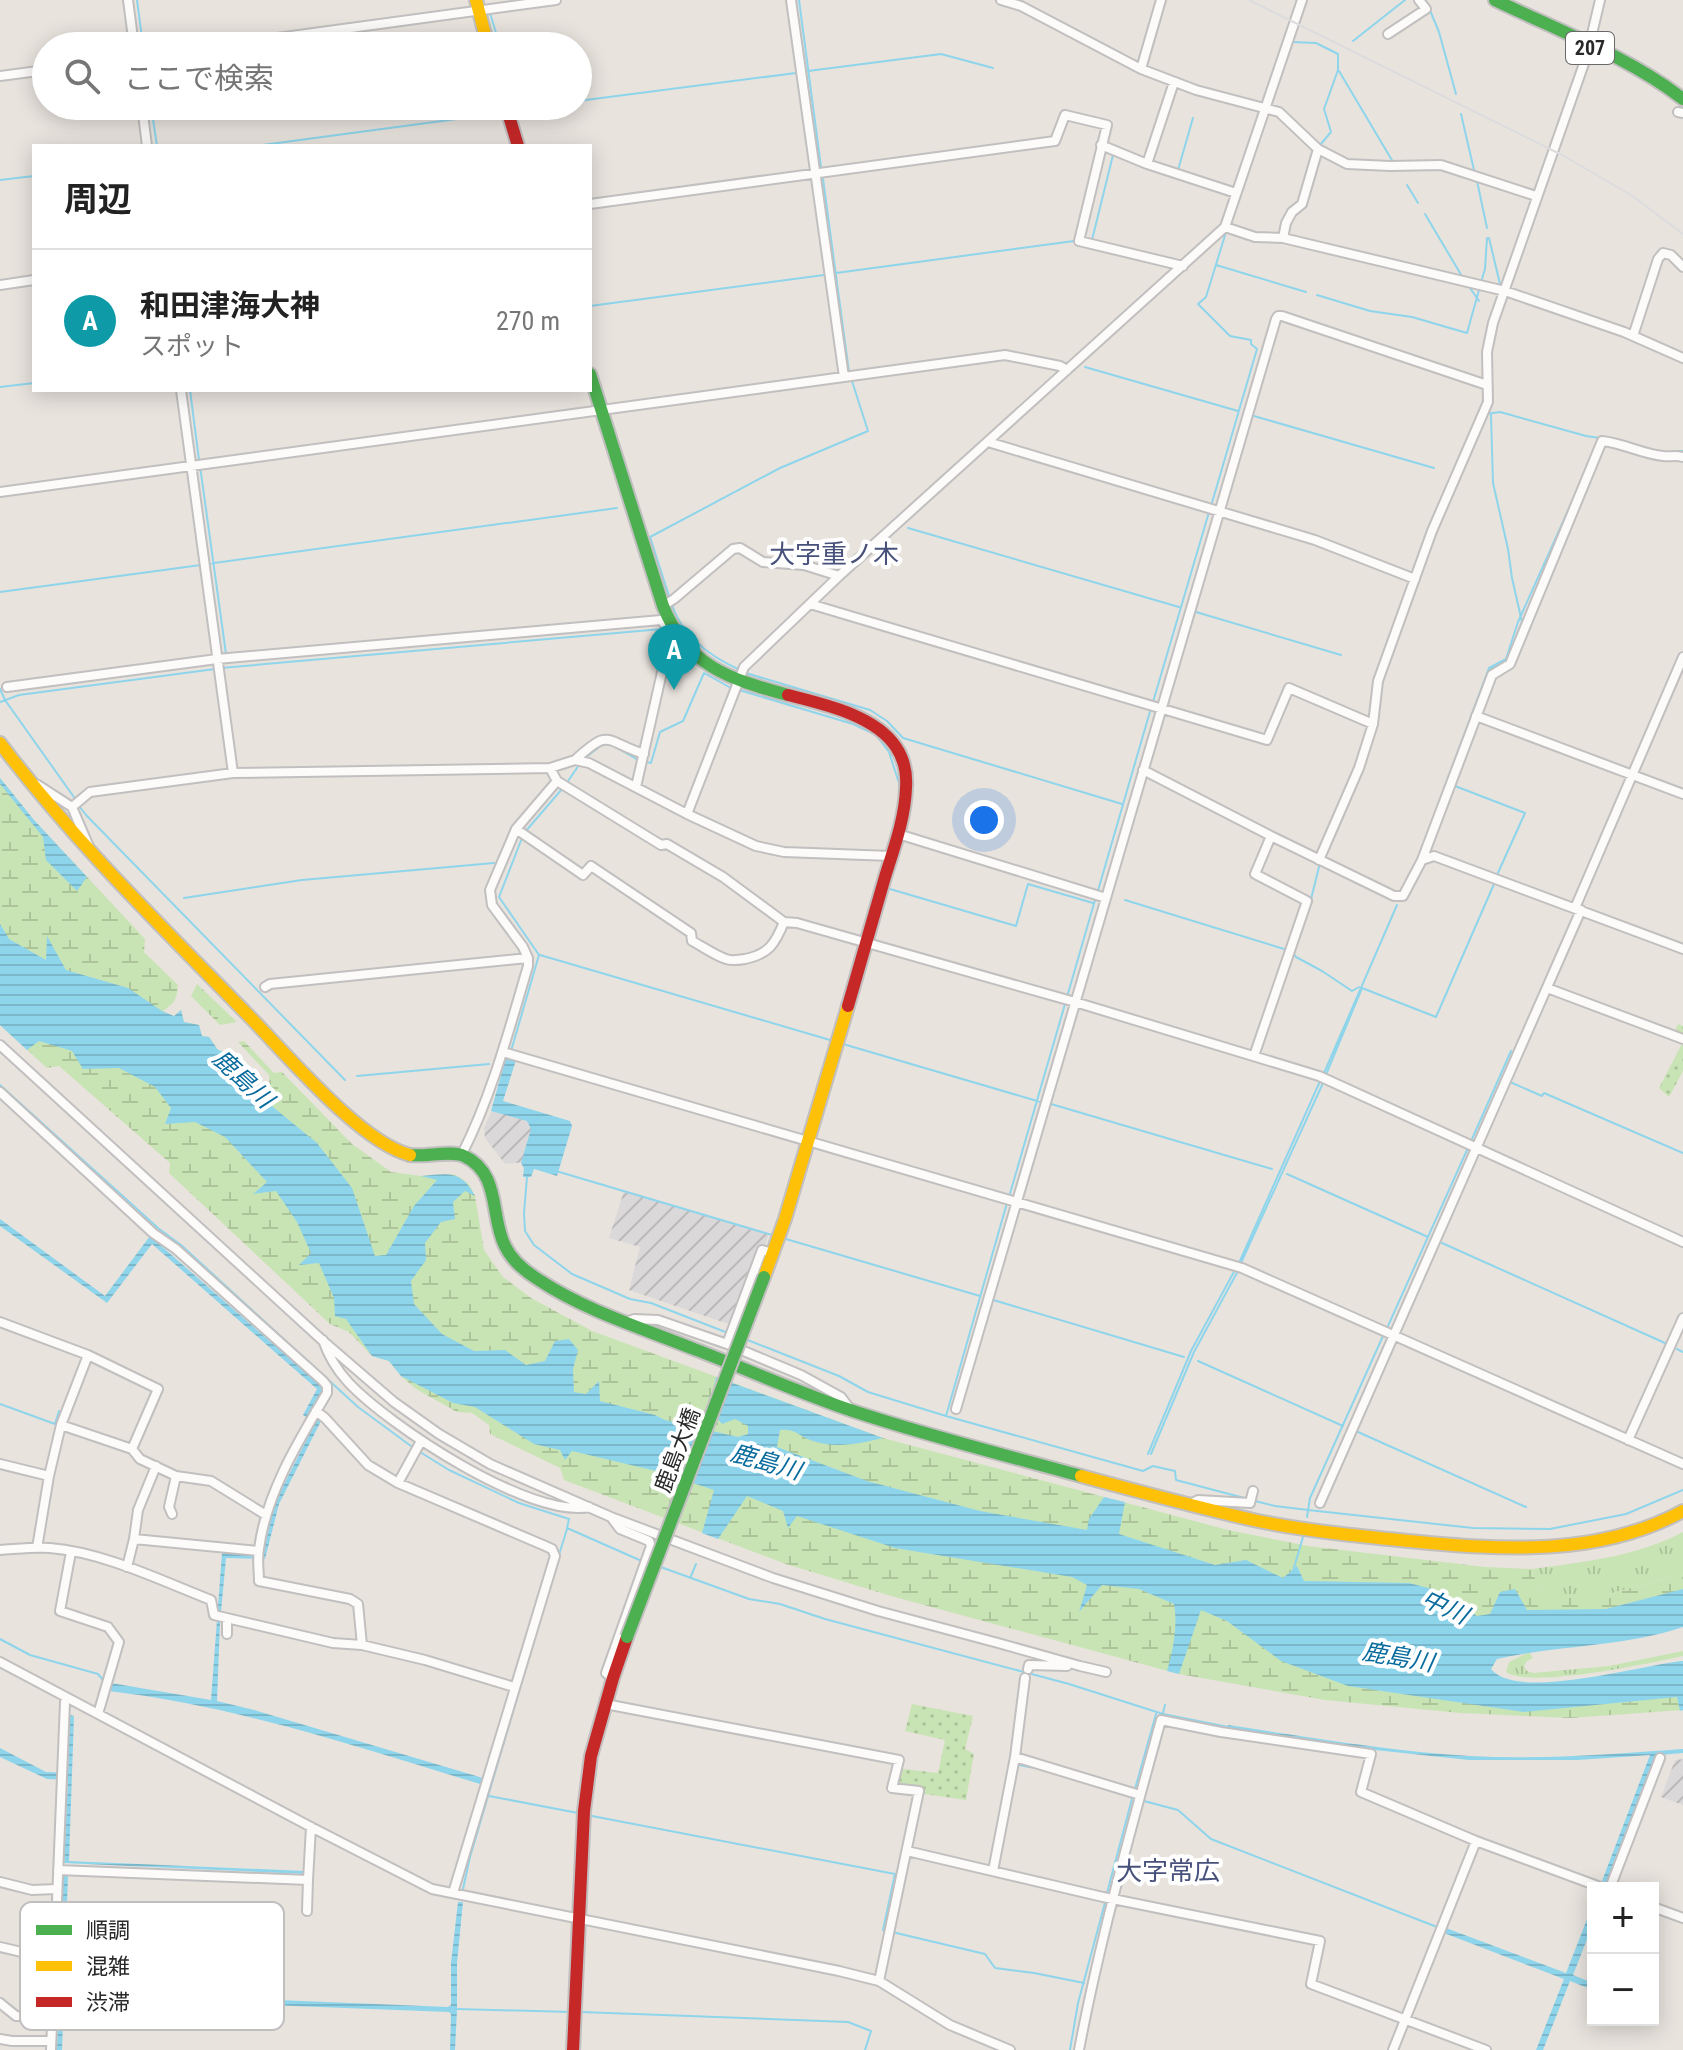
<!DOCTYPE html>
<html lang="ja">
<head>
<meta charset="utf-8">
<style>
	body { margin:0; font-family:"Roboto Condensed","Noto Sans JP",sans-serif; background:#f6f6f6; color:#222 }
	.controls { position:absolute; right:24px; bottom:24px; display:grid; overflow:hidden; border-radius:0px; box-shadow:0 4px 20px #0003 }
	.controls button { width:72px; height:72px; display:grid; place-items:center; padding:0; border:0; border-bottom:2px solid #e0e0e0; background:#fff; color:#222; font:40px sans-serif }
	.you { position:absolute; left:984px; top:820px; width:28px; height:28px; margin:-20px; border:6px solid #fff; border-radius:50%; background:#1a73e8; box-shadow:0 0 0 12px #1a73e833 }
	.badge { display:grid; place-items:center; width:52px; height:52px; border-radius:50%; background:#6c6a68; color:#fff; font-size:26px; font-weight:700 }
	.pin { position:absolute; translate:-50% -66px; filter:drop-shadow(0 2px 4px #0008) }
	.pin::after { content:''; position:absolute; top:42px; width:28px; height:24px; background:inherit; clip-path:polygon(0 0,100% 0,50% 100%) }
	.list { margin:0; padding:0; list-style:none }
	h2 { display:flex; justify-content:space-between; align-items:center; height:104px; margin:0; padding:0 32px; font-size:34px }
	h2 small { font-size:26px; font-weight:400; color:#767676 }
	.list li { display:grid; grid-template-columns:52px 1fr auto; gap:24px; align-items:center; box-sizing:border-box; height:144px; padding:0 32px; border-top:2px solid #e0e0e0 }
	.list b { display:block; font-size:30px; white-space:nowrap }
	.list p { margin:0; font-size:26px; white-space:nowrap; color:#767676 }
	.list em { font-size:26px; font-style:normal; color:#767676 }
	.icon { flex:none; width:44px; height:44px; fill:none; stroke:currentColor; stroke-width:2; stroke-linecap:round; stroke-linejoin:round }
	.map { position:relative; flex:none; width:1683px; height:2050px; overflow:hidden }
	.search { position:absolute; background:#fff; box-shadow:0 4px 20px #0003; left:32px; top:32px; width:560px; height:88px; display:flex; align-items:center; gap:20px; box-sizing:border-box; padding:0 28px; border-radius:44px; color:#767676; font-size:30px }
	.panel { position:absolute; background:#fff; box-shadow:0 4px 20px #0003; left:32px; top:144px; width:560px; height:248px; border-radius:0px }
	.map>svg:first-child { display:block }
</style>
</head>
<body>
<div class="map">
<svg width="1683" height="2050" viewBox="0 0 1683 2050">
	<defs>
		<pattern id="industrial-furrows" width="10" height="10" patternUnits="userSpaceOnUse" patternTransform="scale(2)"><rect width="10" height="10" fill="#dbd8d9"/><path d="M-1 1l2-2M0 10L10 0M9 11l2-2" fill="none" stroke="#bcb9ba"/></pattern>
		<pattern id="grass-tufts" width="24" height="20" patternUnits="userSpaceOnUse" patternTransform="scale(2)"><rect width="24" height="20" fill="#c9e4b4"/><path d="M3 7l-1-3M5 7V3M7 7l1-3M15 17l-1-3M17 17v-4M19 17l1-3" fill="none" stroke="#adc49b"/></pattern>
		<pattern id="wetland-marsh" width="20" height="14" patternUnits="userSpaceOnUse" patternTransform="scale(2)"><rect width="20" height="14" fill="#c9e4b4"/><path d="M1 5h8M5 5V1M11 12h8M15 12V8" fill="none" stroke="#adc49b"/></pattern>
		<pattern id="park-dots" width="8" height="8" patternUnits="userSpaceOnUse" patternTransform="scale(2)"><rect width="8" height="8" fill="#c9e4b4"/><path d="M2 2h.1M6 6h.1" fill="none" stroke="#adc49b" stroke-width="1.8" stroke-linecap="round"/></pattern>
		<pattern id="water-rules" width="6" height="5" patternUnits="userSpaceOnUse" patternTransform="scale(2)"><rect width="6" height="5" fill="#8ed5ec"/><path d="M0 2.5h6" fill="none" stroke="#7ab7ca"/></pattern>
	</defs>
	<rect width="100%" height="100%" fill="#e8e3dd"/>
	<path fill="url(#industrial-furrows)" d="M493,1108L538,1121L525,1162L505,1164L485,1138L484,1128Z
		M624,1191L769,1234L737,1327L629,1290L640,1247L609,1238Z
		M1683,1759V1805L1661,1797L1675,1760Z"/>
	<path fill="url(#grass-tufts)" d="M1683,1532V1574L1609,1594H1540L1532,1569C1583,1562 1636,1557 1683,1532Z
		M1683,1651V1656C1651,1663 1530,1689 1506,1672L1509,1662L1529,1652L1533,1658L1527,1661L1524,1666L1527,1671L1533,1673L1609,1666Z"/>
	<path fill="url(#wetland-marsh)" d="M0,778L34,820L145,939L144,952L178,985C176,1002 175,1002 163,1011L174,1017L181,1010L184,1022L199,1025L202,1036L209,1037L218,1050C226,1052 231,1056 234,1064L243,1061L246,1073L257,1079L262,1089L270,1090L269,1075L238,1042L244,1041L274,1073L282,1072L352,1144L391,1172L421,1176L449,1174L456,1175L469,1184L475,1196L484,1250L503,1277L531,1298L592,1331L883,1438L1228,1530L1308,1546L1485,1567L1532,1569L1540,1594H1609L1683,1574V1611L1515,1634L994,1533L460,1369L366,1269L325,1180L0,960Z
		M197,984L237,1022L220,1025L191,996Z
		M0,992L244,1125L366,1338L1195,1594L1345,1677L1681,1691L1683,1710L1571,1718L1460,1713L1325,1700L1179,1674L891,1596L786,1564L564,1480L560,1468L490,1434L489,1425L472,1413L457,1412L416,1389L401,1376L389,1361L372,1356L349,1332L330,1324L169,1173L170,1163L59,1066L47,1068L0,1025Z"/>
	<path fill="url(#park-dots)" d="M1678,1024L1683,1026V1071L1669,1097L1659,1088L1683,1042L1672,1037Z
		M912,1704L973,1716L965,1749L974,1754L966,1800L889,1789L894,1768L938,1773L945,1740L905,1731Z"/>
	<path fill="url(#water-rules)" d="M0,778L34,820L87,877L77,891L46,860L43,837L0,784Z
		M0,924L9,939L46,960L47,936L66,970L128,988L162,1011L174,1016L181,1010L184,1022L199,1025L202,1036L209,1037L218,1050C226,1052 231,1056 234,1064L243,1061L246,1073L257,1079L273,1107L317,1143L352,1188L375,1256L386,1255L414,1206L437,1180L421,1176C447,1174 461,1169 475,1196L465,1191L453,1202L455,1219L441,1222L425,1243L426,1260L411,1281L414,1304L442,1334L474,1351L505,1350L526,1365L545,1361L555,1341L569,1339L578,1350L573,1369L574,1392L586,1394L599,1381L600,1401L655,1415L665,1420L738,1437L748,1434V1426L735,1419L722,1424L710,1409L716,1377L883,1438C859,1444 834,1449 810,1440C799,1435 793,1428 780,1430L777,1447L867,1481L980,1511L1087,1530L1089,1519L1104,1497L1125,1502L1119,1534L1215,1565L1246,1560L1283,1578L1297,1566L1304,1581L1409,1583L1432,1589L1477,1616L1490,1614L1500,1592L1515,1589L1527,1610L1606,1609L1683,1589V1627C1624,1647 1558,1645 1497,1659L1491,1669C1518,1702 1644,1664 1683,1661V1710L1680,1711L1677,1697L1524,1712L1348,1686L1281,1661L1227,1621L1201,1610L1179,1674L1167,1671C1173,1651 1178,1625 1174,1604L1139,1589L1102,1585L1079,1612L1087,1585L1072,1577L895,1548L797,1516L788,1528L783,1511L747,1496L718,1539L702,1533L714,1490L656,1471L572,1451L565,1460L560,1450L534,1444L475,1407L453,1403L401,1376L389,1361L372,1356L346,1319L335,1316L334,1298L319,1263L299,1265L311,1253L297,1222L276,1191L253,1194L267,1182L225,1137L195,1122L165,1124L171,1108L155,1087L119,1068L83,1069L72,1051L39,1041L27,1050L0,1025Z
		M506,1057L516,1060L503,1101L570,1121L572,1126L557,1176L534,1169L531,1177H523L524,1168L521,1163L531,1129L527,1121L491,1111Z
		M0,1219L105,1296L150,1236L321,1386L323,1391L309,1414L321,1421L279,1504L265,1559L226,1558L220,1623L217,1701L254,1710L483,1778L480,1784C359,1747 236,1706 109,1691L111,1683L211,1700L222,1553L263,1554L275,1502L315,1423L303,1415L317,1389L152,1244L107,1303L0,1226Z
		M70,1715L74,1716L69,1861L305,1871V1874L64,1863L68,1780L47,1779L0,1757V1748L46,1772L68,1773Z
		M1228,1725C1308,1737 1389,1751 1470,1756C1541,1760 1612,1754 1683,1749V1753L1658,1755L1609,1883L1602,1881L1650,1755L1578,1760H1469L1375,1750L1227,1729Z
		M65,1875H68L64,1991L448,2007L451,2005V1963L458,1902H463L457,1963V2008L571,2011V2013L457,2010L455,2050H450L451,2014L449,2012L64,1997L62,2050H57L63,1876Z
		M1593,1904V1924L1573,1975L1593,1983V1990L1570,1981L1543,2050H1536L1564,1979L1444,1933L1446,1928L1566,1973Z"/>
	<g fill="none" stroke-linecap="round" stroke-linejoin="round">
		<path stroke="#8ed5ec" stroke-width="2" d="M137,0L143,46
			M483,0L484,5H487
			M799,0L821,167
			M489,8V5L525,0
			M1429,8L1439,32L1456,94
			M490,13L500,46
			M488,14L487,17L496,46
			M1353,41L1405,0
			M1292,42L1316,43L1338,54V70L1324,109L1331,132L1320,145
			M808,71L941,54L993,68
			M1339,71L1393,162
			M578,101L796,73
			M151,106L157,146
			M514,106L516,110
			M518,106L519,109L543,106
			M1461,114L1474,170
			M255,146L494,114
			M1178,170L1193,118
			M823,179L849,372
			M0,180L34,176
			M1477,181L1487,228
			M1407,185L1418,203
			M1425,214L1463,278
			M1489,238L1500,284
			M1092,240L1113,155
			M1216,265L1306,292
			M836,273L1074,241
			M1481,282L1485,269L1487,238
			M1470,288L1479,301
			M1317,295L1370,311L1412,317L1467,333L1479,290
			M590,306L824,275
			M1085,367L1238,411
			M0,387L34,383
			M190,390L199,460
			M1486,414L1500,412L1586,436L1600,438
			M1491,415L1493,483L1508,549L1512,578L1522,622L1515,640
			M1254,416L1434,468
			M1672,452L1683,451
			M200,466L226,654
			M1211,506L1257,349L1251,344V340L1230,336L1198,304L1206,297L1226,232L1246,238
			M908,528L1179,607
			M207,564L617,508
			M0,592L201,565
			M670,599L650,537L780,468L868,431L852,381
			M672,605C683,637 711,657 740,670
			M1196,612L1341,655
			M221,668L662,629
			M1490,672L1491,669L1504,663
			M746,673L870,710L887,721L903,738L1122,804
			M0,689L5,700L76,800
			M739,690L853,724L876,735L889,752L899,783V795
			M0,702L19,695L215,669
			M1153,702L1209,512
			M585,758L603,744L612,745L638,760
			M647,762L651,763L660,732L683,721L704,673L731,688
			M566,784L579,765
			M1455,786L1525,813L1497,875
			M79,806L86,815L345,1080
			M1435,813L1489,668L1506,659L1518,622L1584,475
			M525,832L562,789
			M890,889L1016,926L1028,884L1093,903
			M1097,894L1151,708
			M184,898L302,880L494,863
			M1311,899L1319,867
			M1125,900L1284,949
			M1294,954L1296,957L1322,971L1352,991L1359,987
			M540,955L830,1040
			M1067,997L1095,900
			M843,1044L1044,1103
			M511,1051L539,955L499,897L522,838
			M1324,1073L1397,905
			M357,1076L489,1064
			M1325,1077L1362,988L1436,1017L1494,884
			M1510,1082L1542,1096L1544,1093L1683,1153
			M0,1085L158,1228L181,1245L358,1407L415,1449
			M1051,1104L1272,1169
			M1472,1139L1511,1051
			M556,1171L772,1235
			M1287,1174L1428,1237
			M527,1177L524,1213L525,1231L534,1245L572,1274L630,1299L651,1303L728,1333
			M1009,1197L1065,1004
			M786,1239L980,1296
			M1442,1243L1665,1343
			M1239,1263L1321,1079
			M1241,1263L1323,1083
			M990,1299L1184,1357
			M1388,1326L1467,1150
			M745,1339L839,1376L868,1392L946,1416L1143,1471L1153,1466L1175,1471L1176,1480L1248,1499
			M1677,1349L1683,1352
			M1198,1361L1343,1426
			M0,1404L55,1424L59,1411
			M946,1416L1007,1203
			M1358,1432L1526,1507
			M420,1452L449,1470L519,1503L569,1519L567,1528L644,1562
			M1148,1454L1191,1351L1236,1268
			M1151,1454L1194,1352L1239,1269
			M1255,1501L1275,1506L1308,1510L1473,1528L1550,1529L1626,1514L1683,1490
			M1307,1517L1310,1498L1383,1336
			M558,1558L567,1529
			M658,1566L749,1599L780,1604L825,1619L1069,1684L1163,1714L1228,1727
			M1293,1571L1303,1537
			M691,1576L696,1564
			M0,1639L30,1655L98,1674L103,1680
			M1163,1713L1165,1705
			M1019,1765L1041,1769
			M1135,1789L1156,1714
			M489,1796L578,1813
			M1144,1801L1178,1810L1211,1839L1437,1927
			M592,1816L895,1874L883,1930L886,1931
			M463,1889L470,1857L551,1583
			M1107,1893L1133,1795
			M892,1932L985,1954L995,1968L1034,1973L1084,1983
			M581,2012L848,2022L871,2031L865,2050
			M1070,2050L1078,2003L1106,1899"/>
		<g stroke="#c1bfbf" stroke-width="12">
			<path id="street" d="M128,0L134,46
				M791,0L844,377
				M1001,0L1021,6L1141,69L1196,90L1279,112L1318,149L1347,164L1390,166L1441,165L1536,196
				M1388,34L1426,9L1419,0
				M218,46L556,0
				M1141,69L1161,0
				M0,76L46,70
				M142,106L147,146
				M1678,112L1683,113
				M1101,145L1147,164L1174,82
				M1147,164L1236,193
				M590,204L1055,141L1065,115L1107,125L1079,241L1183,266
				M1225,227L1255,237L1283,238L1505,291L1624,332L1683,358
				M1283,238L1286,223L1292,212L1302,204L1318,149
				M0,285L34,280
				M1633,336L1658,259L1663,253L1671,255L1683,267
				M181,390L233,773
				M988,442L1315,540L1415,579
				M0,492L1005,355L1060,366L1067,370
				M810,604L1267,740L1289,688L1373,724
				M663,606L674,599L733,549L740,548L763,562L804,565L839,576
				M7,687L217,659L661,620L666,626L672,628L636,787
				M1476,716L1683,794
				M575,760C611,727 604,741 644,754
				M550,768L557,781L661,845L667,844L723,877L784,922L797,923L1075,1002L1319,1076L1683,1242
				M1143,770L1271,836L1394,896H1403L1422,860L1492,675L1510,664L1602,441C1623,443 1642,454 1663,456C1671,457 1675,455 1683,457
				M34,784L38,785L72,807L90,849
				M72,807L90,792L233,773L550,768L575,760L589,763L687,814L756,846L784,852L891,856
				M687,814L744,667L839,576L1225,227L1302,0
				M516,829L583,875L591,866L691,933L692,941C702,946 714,955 726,959C731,961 739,960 745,959C769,954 775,944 784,922
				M898,834L1106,898
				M1319,860L1359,768L1373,724L1378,681L1432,531L1488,402L1487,352L1493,323L1587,55L1600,0
				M1422,860L1434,856L1683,949
				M1575,908L1683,657
				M265,987L270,984L528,958
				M1547,988L1683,1039
				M0,1045L322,1340L394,1402L439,1434L490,1464L611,1517L773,1578L878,1611L998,1643L1080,1666L1106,1672
				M503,1052L1242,1268L1683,1464
				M1254,1056L1307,901L1255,874L1271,836
				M0,1092L153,1233L176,1249L323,1381L327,1386V1393C299,1440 266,1493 259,1549C257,1559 259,1571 259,1581L350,1599L358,1604L362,1645
				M462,1154C492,1095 509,1030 528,966V958L523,947L492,905L490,890L516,829L557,781
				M0,1322L88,1355L61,1425L49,1476L37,1548
				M626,1322L634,1319L658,1320L727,1344L801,1375L841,1397L850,1409
				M323,1340C328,1355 338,1371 348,1382C388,1425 530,1519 589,1507
				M727,1344L762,1250L773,1253
				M88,1355L158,1389L132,1449
				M956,1409L1276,319L1278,316H1282L1487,385
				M316,1411L325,1418L368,1465L398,1483L543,1545L552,1549L555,1556L453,1893
				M61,1425L132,1449L140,1459L176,1476L211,1481L266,1515
				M1628,1440L1683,1318
				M0,1464L49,1476
				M398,1483L421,1441
				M1320,1503L1581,910
				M1190,1504L1198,1500L1250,1503L1253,1491
				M172,1514L169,1507L176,1476
				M611,1517L620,1529L649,1541L651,1546L606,1673L613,1678
				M134,1539L258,1551
				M0,1550C17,1549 34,1547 50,1548C103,1552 162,1581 211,1600L214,1615L333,1643L362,1645L425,1660L514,1687
				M71,1552L60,1611L108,1627L119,1642L98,1714
				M127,1567L134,1539L138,1510L156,1466
				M227,1619V1634
				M0,1662L311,1827L432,1889L839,1971L879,1981L950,2025L1010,2050
				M1028,1669L1029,1665L1067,1666
				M605,1704L899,1760L892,1788L919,1791L879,1981
				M1015,1757L1140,1795
				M907,1851L1103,1897L1320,1941L1311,1984L1486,2050
				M58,1870L308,1880L311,1827
				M993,1871L1015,1757L1025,1678
				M0,1882L32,1890L57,1889
				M1610,1888L1660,1758
				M1653,1907L1683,1918
				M307,1911L308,1880
				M0,1947L30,1954H55
				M0,2003L16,2016L52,2017
				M0,2039L12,2041H51
				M51,2050L65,1702L67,1698
				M1079,2050C1100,1939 1131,1829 1161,1720L1221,1732L1371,1754L1361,1792L1476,1841L1603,1888
				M1393,2050L1476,1841"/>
		</g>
		<g stroke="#c1bfbf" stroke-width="16">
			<path id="fast" d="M1495,0C1557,30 1629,57 1683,99
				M590,374L663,606C687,666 729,679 788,695
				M410,1155C426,1157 452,1150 464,1156C501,1173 490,1217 505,1246C512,1261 526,1272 539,1280C586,1311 642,1328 694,1349C747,1369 799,1393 853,1411C928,1436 1005,1455 1081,1476"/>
		</g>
		<g stroke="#c1bfbf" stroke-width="16">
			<path id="slow" d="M476,0L488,46
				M0,743C74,841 160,925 246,1013C284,1051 359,1142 410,1155
				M764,1277L785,1219L848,1006
				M1081,1476C1140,1492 1199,1508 1258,1521C1308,1531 1359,1536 1409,1541C1501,1550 1599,1557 1683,1511"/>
		</g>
		<g stroke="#c1bfbf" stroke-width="16">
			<path id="jam" d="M506,106L518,146
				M788,695C823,704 875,715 896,747C904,759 907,774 906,788C905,818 894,848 885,877C873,920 860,963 848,1006
				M573,2050L584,1811L591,1756L613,1678L627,1637"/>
		</g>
		<use href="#street" stroke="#fcfbfa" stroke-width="8"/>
		<use href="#fast" stroke="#4caf50" stroke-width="12"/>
		<use href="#slow" stroke="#ffc107" stroke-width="12"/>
		<use href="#jam" stroke="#c62828" stroke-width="12"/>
		<path stroke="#dcdcde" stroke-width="2" d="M1249,0L1562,155L1631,195L1683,234"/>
		<g stroke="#c1bfbf" stroke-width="16" stroke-linecap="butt">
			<path id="fast-bridge" d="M627,1637L764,1277"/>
		</g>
		<use href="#fast-bridge" stroke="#4caf50" stroke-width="12"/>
	</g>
	<g text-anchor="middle" stroke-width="8" stroke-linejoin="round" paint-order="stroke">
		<rect fill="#fff" stroke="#696969" stroke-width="2" x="1566" y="32" width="48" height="32" rx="6"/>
		<g font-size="20" font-weight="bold" fill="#292929">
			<text x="1590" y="55">207</text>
		</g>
		<g font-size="22" fill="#292929" stroke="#fff">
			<text transform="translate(677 1450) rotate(-69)" y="8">鹿島大橋</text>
		</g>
		<g font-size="24" font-style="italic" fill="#086b9d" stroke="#fff">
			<text transform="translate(243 1079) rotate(43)" y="8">鹿島川</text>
			<text transform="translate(766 1462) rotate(16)" y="8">鹿島川</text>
			<text transform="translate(1445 1607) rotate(25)" y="8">中川</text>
			<text transform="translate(1398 1657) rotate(10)" y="8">鹿島川</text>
		</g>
		<g font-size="26" fill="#47517b" stroke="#fff">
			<text x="834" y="563">大字重ノ木</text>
			<text x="1168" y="1880">大字常広</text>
		</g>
	</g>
	<rect x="20" y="1902" width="264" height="128" rx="12" fill="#fff" stroke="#bfbfbf" stroke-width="2"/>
	<rect x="36" y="1925" width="36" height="10" fill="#4caf50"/>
	<rect x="36" y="1961" width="36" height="10" fill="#ffc107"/>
	<rect x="36" y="1997" width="36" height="10" fill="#c62828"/>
	<g font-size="22" fill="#292929">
		<text x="86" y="1938">順調</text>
		<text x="86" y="1974">混雑</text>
		<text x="86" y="2010">渋滞</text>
	</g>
</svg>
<div class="controls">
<button>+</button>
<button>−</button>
</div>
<div class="you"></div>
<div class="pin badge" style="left:674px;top:690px;background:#0f9aa8">A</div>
<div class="search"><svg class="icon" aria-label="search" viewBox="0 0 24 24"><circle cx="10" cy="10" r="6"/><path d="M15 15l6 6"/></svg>ここで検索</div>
<section class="panel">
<h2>周辺<small></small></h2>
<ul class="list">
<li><span class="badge" style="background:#0f9aa8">A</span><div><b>和田津海大神</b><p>スポット</p></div><em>270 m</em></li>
</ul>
</section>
</div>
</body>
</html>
